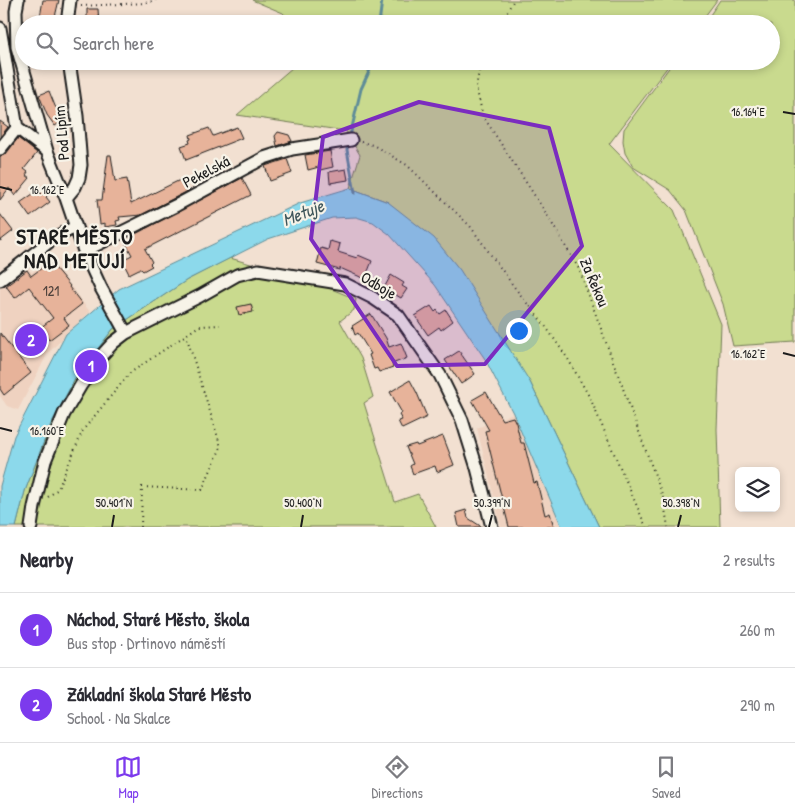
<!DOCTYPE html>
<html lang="en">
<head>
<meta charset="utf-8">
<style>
	body { margin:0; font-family:"Patrick Hand",sans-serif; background:#f2f2f3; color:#2b2b33 }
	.controls { position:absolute; right:15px; bottom:15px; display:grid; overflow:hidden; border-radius:8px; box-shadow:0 2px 8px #0003 }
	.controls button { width:45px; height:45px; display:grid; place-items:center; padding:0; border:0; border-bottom:1px solid #e1e1e2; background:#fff; color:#2b2b33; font:25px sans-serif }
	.you { position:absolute; left:518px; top:330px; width:18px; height:18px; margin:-12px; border:4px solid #fff; border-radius:50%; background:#1a73e8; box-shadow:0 0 0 8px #1a73e833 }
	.badge { display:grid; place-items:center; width:32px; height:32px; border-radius:50%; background:#7c3aed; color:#fff; font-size:16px; font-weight:700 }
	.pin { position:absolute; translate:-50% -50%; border:2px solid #fff; box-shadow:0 1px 5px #0006 }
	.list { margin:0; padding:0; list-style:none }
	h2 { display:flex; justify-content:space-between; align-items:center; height:65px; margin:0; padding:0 20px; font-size:21px }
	h2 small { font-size:16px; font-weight:400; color:#7c7c81 }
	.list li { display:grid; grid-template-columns:32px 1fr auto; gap:15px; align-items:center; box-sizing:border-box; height:75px; padding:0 20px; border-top:1px solid #e1e1e2 }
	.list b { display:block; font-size:19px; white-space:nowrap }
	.list p { margin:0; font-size:16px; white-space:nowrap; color:#7c7c81 }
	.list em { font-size:16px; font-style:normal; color:#7c7c81 }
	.icon { flex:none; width:28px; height:28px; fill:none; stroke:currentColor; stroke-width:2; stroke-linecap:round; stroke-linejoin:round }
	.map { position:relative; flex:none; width:795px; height:527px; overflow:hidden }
	.search { position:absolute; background:#fff; box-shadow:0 2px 8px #0003; left:15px; right:15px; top:15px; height:55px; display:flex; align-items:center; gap:12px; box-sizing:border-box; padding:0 18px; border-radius:28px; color:#7c7c81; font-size:19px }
	.sheet { height:215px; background:#fff }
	nav { display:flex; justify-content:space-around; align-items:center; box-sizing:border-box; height:70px; border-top:1px solid #e1e1e2; background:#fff; font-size:14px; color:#7c7c81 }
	nav a { display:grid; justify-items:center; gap:2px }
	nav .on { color:#7c3aed }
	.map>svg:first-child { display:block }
</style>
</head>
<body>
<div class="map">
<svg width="795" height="527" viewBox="0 0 795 527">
	<rect width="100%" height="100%" fill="#f2e0d1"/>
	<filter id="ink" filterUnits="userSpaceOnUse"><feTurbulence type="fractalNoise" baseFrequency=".02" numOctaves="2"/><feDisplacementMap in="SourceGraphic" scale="10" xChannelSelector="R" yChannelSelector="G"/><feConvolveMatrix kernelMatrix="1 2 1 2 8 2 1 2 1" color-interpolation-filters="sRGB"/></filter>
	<g filter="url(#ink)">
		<path fill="#efd2c0" d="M51,260L90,312L48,353L18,410L7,406L0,396V288L27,268L32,272Z
			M513,413L553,506L562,527H501L477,428Z"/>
		<path fill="#c9da8e" stroke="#727b55" d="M252,0H717L699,24H294L283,13Z
			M720,0H795V342L733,346L723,304L686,210L670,190L633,167L625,153L623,141L624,129L674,61H771V24H704Z
			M300,61H672L609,144L674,210L721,324L717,429L720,527H599L530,382L388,202L350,188L360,155L346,131L237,115Z
			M230,258L278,272L304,278L356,299L354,310L340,321L361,358L373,397L364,403L395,502L418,494L436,527H16L25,491L49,428L75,378L113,329L187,280Z"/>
		<path fill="#8cd9eb" stroke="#5f8d98" d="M350,188L388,202L434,238L460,270L530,382L599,527H562L513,413L485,359L435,285L389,234L373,222L356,217L332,218L268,239L187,280L113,329L75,378L49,428L25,491L16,527H0V486L14,436L66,334L119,289L300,203Z"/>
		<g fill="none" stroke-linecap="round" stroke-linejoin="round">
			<path stroke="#5f8d98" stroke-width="3" d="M379,24L382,0
				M350,136L361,89L374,61
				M348,143L347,150L355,193"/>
		</g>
		<path fill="#e7b39a" stroke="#1c1c1c" d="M43,0H59L54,21L40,17Z
			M87,9H98L99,24H87Z
			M49,91L55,106L64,120L55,126L47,115L39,95Z
			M0,121L8,127L0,137Z
			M237,127L242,138L186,160L181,146L190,143L189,140L191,139L190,135L209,128L213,136Z
			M278,132L289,135L292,141L277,146L275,136Z
			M18,138L37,153L24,169L28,172L26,175L30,178L15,196L9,188L0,200V156L6,154Z
			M330,151L333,167L320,170L319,167L308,170L305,155Z
			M108,155H111L115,181L127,179L131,204L182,179L188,191L141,215L119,217L120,220L116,221L117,225L105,227V223L100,224L97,200H102Z
			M287,159L292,173L270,181L265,166Z
			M346,169L348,180L330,183L329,172Z
			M242,178L251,195L145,249L152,262L150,264L152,266L143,271L141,269H139L129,274L122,260L132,255L124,240Z
			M43,188L48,195L46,197L50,202L30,217L20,203L40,189L41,190Z
			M0,214L13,231L0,241Z
			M330,241L340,244L338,252L357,258L358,255L372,261L365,279L340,268V270L317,264L321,248L328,250Z
			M50,262L70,286L69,287L82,304L64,318L69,325L49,340L40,328L53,318L29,287L15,298L6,286L27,270L31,276Z
			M391,275L404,283L402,286L407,289L401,298L384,288Z
			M251,304L253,312L239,315L237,307Z
			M431,306L435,312L437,310L440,314L446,310L453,321L441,330L439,327L428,335L415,316Z
			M371,314L386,338L389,347L401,343L407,358L392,364L393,367L379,372L377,368L374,369L369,355L371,354L358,333L355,335L352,326Z
			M0,333L31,373L4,395L0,389Z
			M459,351L475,374L461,384L445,360Z
			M410,380L417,393L427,417L402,429L398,421L402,420L399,415L402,413L390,392Z
			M486,392L502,420L513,417L516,423L521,443H524L534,483L537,482L545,515L550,513L554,527H509L485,431L489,430L472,400Z
			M443,436L454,465L437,472L435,466L413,474L410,466L413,464L406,447L416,444L417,446Z
			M466,510L468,518L482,527H459L456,513Z"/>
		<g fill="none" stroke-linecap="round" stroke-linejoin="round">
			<g stroke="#1c1c1c" stroke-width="15">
				<path id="minor" d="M18,0L16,11L17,47L47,151L66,198L84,251L101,288L126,333
					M67,24L70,0
					M0,28L17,128
					M0,149L17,128L47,151
					M66,198L75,187L79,178L81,165L77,116L69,61
					M84,251L177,205L264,158L292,149L351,140
					M0,280L54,238L75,227
					M31,527L34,507L45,461L64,414L81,385L102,355L113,343L126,333L200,296L237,275L258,270L345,284L373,298L398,315L440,375L462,420L477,468L492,527"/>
			</g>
			<path stroke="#1c1c1c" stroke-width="2" stroke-dasharray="1 4" stroke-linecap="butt" d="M81,6L145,3L156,0
				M499,24L514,0
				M481,61L476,87L483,116L544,210L579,269L663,497L668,527
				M361,142L373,145L407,165L470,226L515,288L546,327L568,359L590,398L646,527
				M48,497L58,489L83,430L130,373L199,326L220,325
				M141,527L142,487L202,490L221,447L186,335"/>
			<use href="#minor" stroke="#f7f3e8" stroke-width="11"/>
		</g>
	</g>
	<path fill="#7b2cbf" fill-opacity="0.2" stroke="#7b2cbf" stroke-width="4" stroke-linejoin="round" d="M419,102L549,128L582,246L485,364L397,366L311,239L323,137Z"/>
	<path fill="none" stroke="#1c1c1c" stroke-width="2" d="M783,112L795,114M0,187L12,190M783,353L795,356M0,428L12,431M112,527L114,515M301,527L303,515M489,527L492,515M678,527L681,515"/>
	<g text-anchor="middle" stroke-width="4.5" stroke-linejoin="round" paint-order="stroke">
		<g font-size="14" fill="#4f423c">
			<text x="51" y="296">121</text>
		</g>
		<g font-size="16" fill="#1c1c1c" stroke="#f7f3e8">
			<text transform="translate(61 133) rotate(-95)" y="6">Pod Lipím</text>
			<text transform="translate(206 171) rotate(-28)" y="6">Pekelská</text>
			<text transform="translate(595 282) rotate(67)" y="6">Za Řekou</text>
			<text transform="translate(379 285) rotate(30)" y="6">Odboje</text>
		</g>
		<g font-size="18" font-style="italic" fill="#3e555a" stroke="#f7f3e8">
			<text transform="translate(303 213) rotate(-22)" y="6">Metuje</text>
		</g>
		<g font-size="21" font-weight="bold" letter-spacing="1" fill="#1c1c1c" stroke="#f7f3e8">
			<text x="75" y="244">STARÉ MĚSTO<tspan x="75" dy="24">NAD METUJÍ</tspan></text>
		</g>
	</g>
	<g font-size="12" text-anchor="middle" fill="#1c1c1c" stroke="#f7f3e8" stroke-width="4.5" stroke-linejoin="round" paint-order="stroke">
		<text x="748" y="116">16.164°E</text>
		<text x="47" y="194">16.162°E</text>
		<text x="748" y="358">16.162°E</text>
		<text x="47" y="435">16.160°E</text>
		<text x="114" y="507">50.401°N</text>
		<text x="303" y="507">50.400°N</text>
		<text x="492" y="507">50.399°N</text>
		<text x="681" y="507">50.398°N</text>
	</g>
</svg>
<div class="controls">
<button><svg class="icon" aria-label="layers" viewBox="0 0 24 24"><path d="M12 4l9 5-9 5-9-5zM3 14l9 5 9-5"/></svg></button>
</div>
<div class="you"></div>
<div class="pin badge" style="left:91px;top:366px">1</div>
<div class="pin badge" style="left:31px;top:340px">2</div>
<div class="search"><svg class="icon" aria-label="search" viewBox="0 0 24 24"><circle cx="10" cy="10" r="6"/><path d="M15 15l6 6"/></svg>Search here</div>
</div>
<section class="sheet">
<h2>Nearby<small>2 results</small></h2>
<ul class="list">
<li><span class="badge">1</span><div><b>Náchod, Staré Město, škola</b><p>Bus stop · Drtinovo náměstí</p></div><em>260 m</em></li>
<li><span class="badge">2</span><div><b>Základní škola Staré Město</b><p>School · Na Skalce</p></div><em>290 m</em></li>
</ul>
</section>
<nav>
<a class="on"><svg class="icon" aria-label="map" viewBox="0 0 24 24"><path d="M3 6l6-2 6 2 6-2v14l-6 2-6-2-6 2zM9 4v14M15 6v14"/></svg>Map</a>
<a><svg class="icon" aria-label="directions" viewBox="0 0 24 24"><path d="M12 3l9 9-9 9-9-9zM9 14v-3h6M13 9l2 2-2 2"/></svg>Directions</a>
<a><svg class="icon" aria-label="saved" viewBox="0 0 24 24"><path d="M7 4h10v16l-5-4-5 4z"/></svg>Saved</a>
</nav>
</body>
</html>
